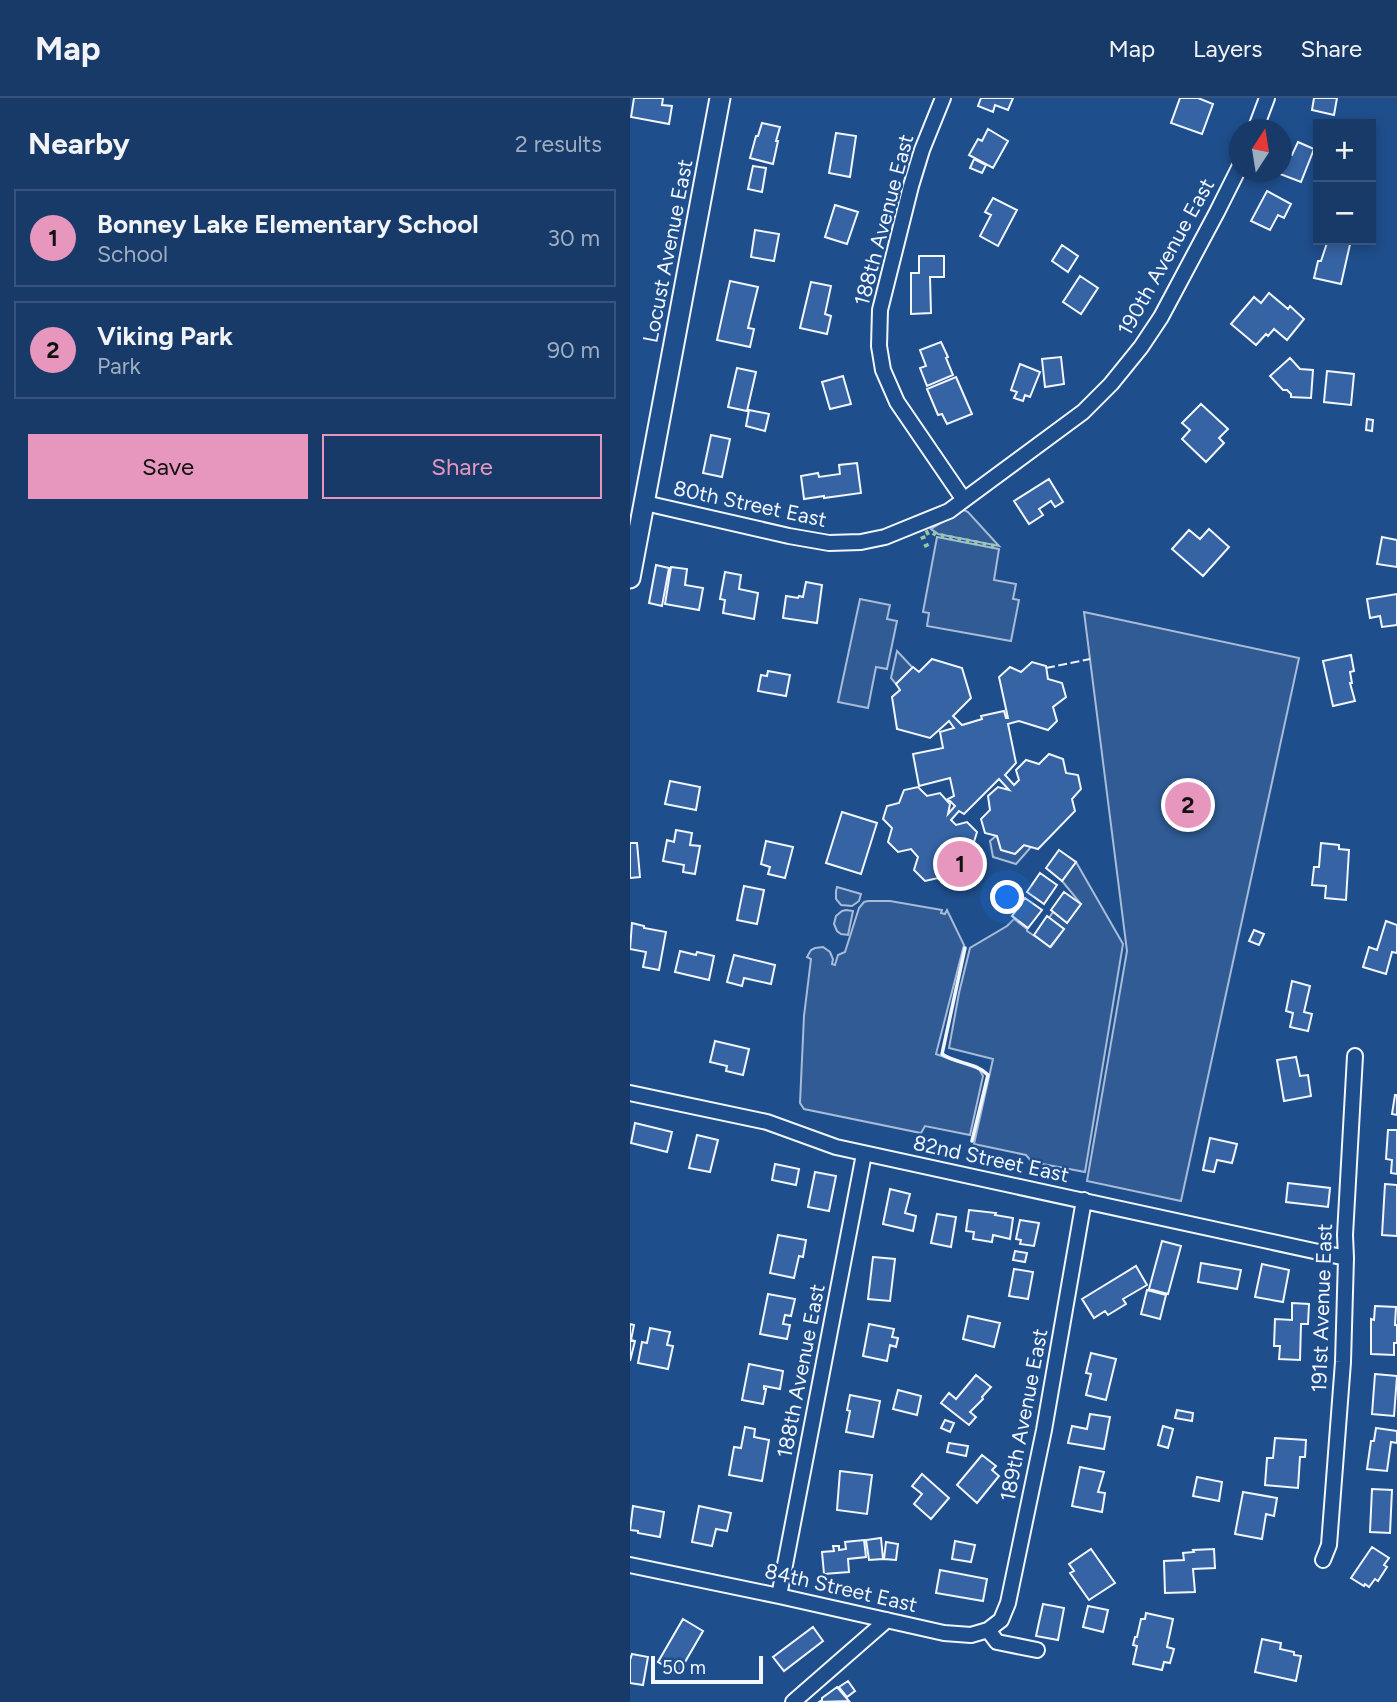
<!DOCTYPE html>
<html lang="en">
<head>
<meta charset="utf-8">
<style>
	body { margin:0; font-family:Figtree,sans-serif; background:#20416f; color:#f1f3f6 }
	.controls { position:absolute; right:21px; top:21px; display:grid; overflow:hidden; border-radius:0px; box-shadow:0 4px 10px #0003 }
	.controls button { width:63px; height:63px; display:grid; place-items:center; padding:0; border:0; border-bottom:2px solid #36547d; background:#173a69; color:#f1f3f6; font:35px sans-serif }
	.compass { position:absolute; left:599px; top:21px; width:63px; height:63px; border-radius:50%; background:#173a69; box-shadow:0 4px 10px #0003; rotate:12deg }
	.scale { position:absolute; left:21px; bottom:18px; width:112px; box-sizing:border-box; padding-left:7px; border:4px solid #f2f6ff; border-top:0; font-size:19px; line-height:24px; white-space:nowrap; color:#f2f6ff; -webkit-text-stroke:5px #1f4e8c; paint-order:stroke }
	.you { position:absolute; left:378px; top:800px; width:24px; height:24px; margin:-18px; border:5px solid #fff; border-radius:50%; background:#1a73e8; box-shadow:0 0 0 10px #1a73e833 }
	.badge { display:grid; place-items:center; width:46px; height:46px; border-radius:50%; background:#e797bd; color:#111; font-size:23px; font-weight:700 }
	.pin { position:absolute; translate:-50% -50%; border:4px solid #fff; box-shadow:0 2px 7px #0006 }
	.list { margin:0; padding:0; list-style:none }
	h2 { display:flex; justify-content:space-between; align-items:center; height:91px; margin:0; padding:0 28px; font-size:30px }
	h2 small { font-size:23px; font-weight:400; color:#9eadc0 }
	.list li { display:grid; grid-template-columns:46px 1fr auto; gap:21px; align-items:center; box-sizing:border-box; height:98px; margin:0 14px 14px; padding:0 14px; border:2px solid #36547d; border-radius:0px }
	.list b { display:block; font-size:26px; white-space:nowrap }
	.list p { margin:0; font-size:23px; white-space:nowrap; color:#9eadc0 }
	.list em { font-size:23px; font-style:normal; color:#9eadc0 }
	.actions { display:flex; gap:14px; padding:21px 28px }
	.actions a { flex:1; padding:16px 0; border:2px solid #e797bd; border-radius:0px; text-align:center; font-size:24px; color:#e797bd }
	.actions .main { background:#e797bd; color:#111 }
	.map { position:relative; flex:none; width:767px; height:1604px; overflow:hidden }
	header { display:flex; align-items:center; gap:42px; box-sizing:border-box; height:98px; padding:0 35px; background:#173a69; border-bottom:2px solid #36547d }
	header strong { font-size:33px }
	nav { display:flex; gap:38px; margin-inline-start:auto; font-size:24px }
	main { display:flex }
	aside { flex:1; background:#173a69 }
	.map>svg:first-child { display:block }
</style>
</head>
<body>
<header>
<strong>Map</strong>
<nav><a>Map</a><a>Layers</a><a>Share</a></nav>
</header>
<main>
<aside>
<h2>Nearby<small>2 results</small></h2>
<ul class="list">
<li><span class="badge">1</span><div><b>Bonney Lake Elementary School</b><p>School</p></div><em>30 m</em></li>
<li><span class="badge">2</span><div><b>Viking Park</b><p>Park</p></div><em>90 m</em></li>
</ul>
<div class="actions"><a class="main">Save</a><a>Share</a></div>
</aside>
<div class="map">
<svg width="767" height="1604" viewBox="0 0 767 1604">
	<rect width="100%" height="100%" fill="#1f4e8c"/>
	<path fill="#305b95" stroke="#a8bbd7" stroke-width="2" d="M334,412L338,414L369,448L308,436L301,431L330,413Z
		M307,439L369,451L364,482L386,486L383,501L389,502L381,543L297,528L299,515L293,514Z
		M230,501L260,507L257,521L267,523L257,571L246,569L238,610L208,604Z
		M454,514L669,560L551,1103L457,1083L497,853Z
		M267,553L283,570L266,586L261,580Z
		M366,738H367L371,752L385,756L394,747L401,749L386,766L363,759L360,743Z
		M446,764L493,846L455,1074L402,1064L396,1057L344,1046L363,961L319,950L329,895L340,850L377,828L384,821L397,831V833L421,849L434,831L419,820L423,814L437,824L451,806L432,783Z
		M207,789L231,796L229,803L222,808L211,807L206,801V793Z
		M238,803H260L312,812L311,815L315,816L317,812L334,847L306,956L349,971L353,978L340,1037L295,1028L291,1035L174,1011L170,1005L174,918L181,861L177,859L181,852L185,850L193,849L200,854L203,861L202,866L205,867L208,857L215,854L229,810L234,804Z
		M216,812L223,813L218,837L211,836L207,833L204,826L206,818L212,813Z"/>
	<path fill="#3563a3" stroke="#f2f6ff" stroke-width="2" d="M4,0H33L32,7L42,8L39,26L1,19Z
		M351,0H383L378,12L365,7L363,14L348,8Z
		M550,0H568L583,6L572,36L541,25Z
		M684,0H707L704,17L682,12Z
		M132,25L150,29L146,43H148L143,66L120,60L126,38H128Z
		M358,31L378,43L363,70L339,57L348,41L352,43Z
		M206,35L226,38L220,79L199,75Z
		M668,44L684,51L671,84L650,76L658,55L662,57Z
		M344,61L356,67L352,75L340,70Z
		M123,68L136,70L132,94L118,91Z
		M637,93L661,106L654,120L648,117L640,132L621,123Z
		M363,100L387,112L368,148L350,138L361,117L355,114Z
		M205,107L228,114L217,146L195,139Z
		M125,132L149,136L144,163L121,159Z
		M698,142H721L711,186L684,180L688,163H691Z
		M432,147L448,158L438,174L422,163Z
		M289,158H314V179H300L301,215L281,216V175H289Z
		M450,178L468,190L451,216L433,204Z
		M100,183L128,189L118,230L124,231L120,249L87,242Z
		M181,184L201,188L195,216L201,218L197,236L170,230Z
		M639,195L658,211L660,208L674,221L657,242L644,231L638,238L636,236L626,247L601,226L624,199L631,205Z
		M311,244L318,259L316,260L323,277L297,288L290,270L296,268L290,252Z
		M431,259L434,286L415,289L412,261Z
		M660,260L670,271L683,272L681,300L661,299V296L657,292H653L640,278Z
		M390,266L410,274L400,299L395,297L393,303L384,300L387,294L381,292Z
		M107,270L126,274L117,313L98,309Z
		M697,273L724,276L721,307L694,304Z
		M213,278L221,306L200,311L192,284Z
		M326,279L342,316L317,326L312,316L308,317L297,291Z
		M571,306L598,331L589,340L594,345L576,364L552,341L560,332L552,325Z
		M119,312L139,316L135,333L116,328Z
		M737,321L743,322L742,333L736,332Z
		M81,337L100,341L92,379L73,375Z
		M227,365L231,395L194,400V398L174,401L171,378L188,375L189,379L210,376L209,367Z
		M419,381L433,404L425,409L421,403L409,411L413,417L399,426L384,403Z
		M579,431L599,449L573,478L542,451L559,432L570,441Z
		M752,439L767,442V469L747,466Z
		M26,467L39,470L32,508L19,505Z
		M41,469L57,471L55,487L73,490L69,512L35,506Z
		M95,474L111,477L109,491L128,495L124,521L93,515L95,502L90,501Z
		M176,484L192,487L187,525L153,520L156,498L168,500L169,498L173,499Z
		M767,496V527L752,529L750,518L740,520L737,501Z
		M721,557L724,573L720,574L722,585H720L725,603L703,608L693,563Z
		M302,561L332,570L341,600L323,618L332,627L352,621L351,618L374,613L376,620H378L369,579L380,569L391,574L402,564L416,568L418,581L432,585L436,599L423,609L427,623L418,632L389,623L378,626L386,665L375,677L384,687L389,682L386,672L396,662L409,666L419,656L433,661L436,675L448,677L451,691L442,701L445,713L408,751L394,747L385,756L371,752L367,738L355,735L351,721L360,712L358,698L368,689L379,692L369,681L334,716L329,713L321,722L326,727L337,724L347,734L343,747L353,757L348,770L335,774L331,787L318,789L308,780L295,783L284,772L288,759L281,751L268,754L258,744L262,730L253,721L257,708L269,705L274,692L288,689L297,698L310,695L320,706L318,716L325,708L318,701L324,698L320,680L289,688L283,656L313,650L310,634L324,630L319,623L300,640L267,631L262,599L270,592L266,586L283,569L289,574Z
		M138,573L160,577L156,598L128,593L131,577L137,578Z
		M40,683L70,689L66,712L35,706Z
		M212,714L247,725L231,776L196,765Z
		M46,732L62,735L60,747L70,748L65,776L53,774L54,767L33,763L37,742L44,744Z
		M136,743L163,749L155,780L138,776L140,769L131,766Z
		M0,745H7L10,779L0,780Z
		M691,745L709,747V751L719,752L716,802L695,800L696,788L682,787L684,769H689Z
		M429,752L446,764L432,783L416,770Z
		M410,775L427,787L414,806L397,794Z
		M114,788L134,792L127,826L107,822Z
		M434,794L451,806L437,825L421,812Z
		M395,800L412,812L398,830L382,818Z
		M417,818L434,831L420,849L404,837Z
		M756,823L767,827V855L762,854L756,876L733,869L739,849L747,852Z
		M2,825L14,828V830L36,834L29,872L13,869L16,854L0,851Z
		M624,832L634,836L629,847L619,843Z
		M50,853L66,857L67,854L84,858L79,882L45,874Z
		M104,857L145,867L141,886L114,880L112,888L97,884Z
		M662,883L680,888L674,914L682,916L678,933L660,929L663,915L656,913Z
		M85,943L119,951L113,977L96,973L97,968L80,964Z
		M666,959L670,978L678,977L681,998L654,1003L647,962Z
		M765,997H767V1017L762,1016Z
		M5,1025L42,1034L37,1054L1,1045Z
		M758,1032H767V1076L761,1075L762,1062L756,1061Z
		M67,1037L88,1042L80,1074L59,1070Z
		M580,1040L607,1046L602,1065L587,1062L584,1074L573,1072Z
		M145,1066L169,1071L166,1087L142,1082Z
		M185,1074L206,1078L199,1113L178,1109Z
		M658,1085L700,1090L698,1109L656,1104Z
		M755,1086L767,1087V1138L752,1137Z
		M260,1091L280,1096L275,1115L286,1118L283,1133L253,1126Z
		M339,1112L366,1115L365,1117L383,1120L380,1141L363,1137L362,1144L343,1141L344,1134L336,1133Z
		M307,1116L326,1119L321,1149L301,1145Z
		M390,1122L409,1125L404,1148L390,1146L391,1142L386,1141Z
		M148,1137L176,1142L173,1159L169,1158L164,1180L140,1175Z
		M532,1143L551,1148L538,1196L519,1191Z
		M385,1153L397,1155L395,1164L383,1162Z
		M243,1159L265,1161L260,1203L238,1201Z
		M571,1165L611,1172L607,1191L568,1184Z
		M632,1166L659,1172L653,1204L625,1199Z
		M506,1168L517,1187L493,1201L496,1206L478,1217L475,1213L464,1220L452,1201Z
		M384,1171L403,1174L398,1201L379,1198Z
		M517,1192L536,1197L530,1221L511,1216Z
		M138,1196L165,1201L161,1218L155,1217L153,1226L160,1227L157,1241L130,1236Z
		M662,1205L679,1206L678,1226H671L670,1262L649,1261L650,1248H644L645,1221L662,1222Z
		M745,1208L766,1209L765,1227H767V1245H764V1257L741,1256V1221L744,1222Z
		M338,1218L370,1225L364,1249L333,1241Z
		M0,1226L4,1227L1,1242L5,1243L0,1263Z
		M239,1226L264,1231L262,1239L268,1240L266,1249L260,1247L257,1263L233,1258Z
		M20,1230L40,1234L37,1247L43,1248L38,1271L8,1265L12,1244L17,1245Z
		M461,1255L486,1261L476,1302L456,1297L461,1276L456,1275Z
		M119,1266L153,1273L150,1291L134,1288V1291H136L133,1306L112,1302Z
		M745,1276L767,1278L764,1318L742,1316Z
		M346,1277L361,1289L352,1299L353,1301L340,1314L346,1319L339,1327L311,1305L319,1295L326,1301Z
		M268,1292L291,1298L287,1317L263,1311Z
		M220,1297L250,1303L243,1339L216,1334L220,1313L217,1312Z
		M547,1312L563,1315L562,1323L545,1320Z
		M460,1316L480,1319L474,1351L438,1345L442,1328L457,1331Z
		M315,1322L324,1325L320,1334L311,1330Z
		M533,1328L543,1331L538,1350L528,1347Z
		M115,1329L125,1331L124,1339L139,1342L132,1383L99,1377L104,1349L111,1350Z
		M746,1330L767,1333V1345L761,1344L757,1373L737,1371L741,1343H744Z
		M645,1340L676,1342L675,1359H670L668,1390L635,1387L637,1360H643Z
		M319,1345L338,1348L336,1358L317,1354Z
		M352,1357L366,1368L362,1372L369,1378L347,1405L327,1387Z
		M450,1369L474,1374L468,1394L475,1395L472,1414L442,1408Z
		M210,1373L242,1377L237,1416L207,1412Z
		M292,1376L319,1400L301,1421L284,1406L292,1396L282,1388Z
		M567,1379L592,1384L589,1403L563,1398Z
		M742,1391L762,1392L760,1435L740,1434Z
		M613,1394L647,1400L644,1418L636,1416L632,1441L605,1436Z
		M3,1408L34,1414L30,1439L8,1435V1433L0,1432Z
		M69,1408L101,1415L97,1433L86,1431L82,1448L62,1444Z
		M251,1440L253,1461L239,1462L236,1442Z
		M234,1442L236,1459L218,1461L219,1474L194,1476L192,1454L204,1453L203,1448H209V1452L216,1451L215,1444Z
		M325,1443L345,1447L341,1464L322,1461Z
		M256,1444L268,1446L266,1462L254,1461Z
		M742,1449L759,1460L754,1467L757,1469L748,1483L745,1481L739,1489L735,1486L734,1488L721,1480Z
		M461,1451L485,1485L459,1502L440,1475L444,1473L439,1466Z
		M584,1451L585,1470L563,1471L565,1494L535,1495L534,1463L554,1462L553,1455L564,1454L563,1452Z
		M310,1472L357,1481L353,1503L306,1495Z
		M413,1506L434,1510L428,1542L406,1538Z
		M458,1508L478,1512L473,1534L453,1529Z
		M516,1515L543,1521L537,1549L544,1551L540,1565L534,1564L532,1572L503,1566L507,1548L503,1547L505,1539H507L511,1521H515Z
		M53,1521L73,1533L48,1576L28,1564Z
		M183,1529L193,1543L154,1573L143,1559Z
		M632,1541L651,1545L650,1551L664,1554V1557L671,1558L666,1583L625,1574Z
		M2,1556L18,1559L13,1587L0,1585V1562Z
		M218,1583L225,1593L217,1599L209,1589Z
		M207,1589L219,1603L189,1604L192,1602V1600Z"/>
	<g fill="none" stroke-linecap="round" stroke-linejoin="round">
		<g stroke="#f2f6ff" stroke-width="18">
			<path id="street" d="M313,0L292,52L281,88L250,212L249,248L253,272L267,304L334,402
				M625,32L637,0
				M15,405L159,438L199,445L231,444L255,439L319,413L453,314L481,286L511,249L531,219L587,114L610,68
				M0,995L137,1024L206,1049L716,1160
				M693,1462L699,1447L713,1264L716,1160L715,1137L725,958
				M0,1467L149,1498L314,1535L341,1537L358,1532L367,1544L407,1552
				M149,1498L234,1056
				M358,1532L371,1522L378,1505L414,1332L454,1102
				M163,1604L257,1522"/>
		</g>
		<g stroke="#f2f6ff" stroke-width="23">
			<path id="secondary" d="M0,480L90,0"/>
		</g>
		<use href="#street" stroke="#1f4e8c" stroke-width="14"/>
		<use href="#secondary" stroke="#1f4e8c" stroke-width="19"/>
		<path stroke="#97c8a6" stroke-width="5" stroke-dasharray="3.5 5" stroke-linecap="butt" d="M297,449L292,437L301,433L307,437L367,449"/>
		<path stroke="#f2f6ff" stroke-width="2" stroke-dasharray="9 3.5" stroke-linecap="butt" d="M416,570L460,561"/>
		<path stroke="#f2f6ff" stroke-width="3.5" d="M335,850L312,956C326,966 346,964 358,977L342,1043"/>
	</g>
	<g text-anchor="middle" stroke-width="5" stroke-linejoin="round" paint-order="stroke">
		<g font-size="21" fill="#f2f6ff" stroke="#1f4e8c">
			<text transform="translate(254 122) rotate(-75)" y="7">188th Avenue East</text>
			<text transform="translate(38 153) rotate(-79)" y="7">Locust Avenue East</text>
			<text transform="translate(536 159) rotate(-61)" y="7">190th Avenue East</text>
			<text transform="translate(120 406) rotate(12)" y="7">80th Street East</text>
			<text transform="translate(361 1061) rotate(12)" y="7">82nd Street East</text>
			<text transform="translate(692 1210) rotate(-88)" y="7">191st Avenue East</text>
			<text transform="translate(171 1273) rotate(-79)" y="7">188th Avenue East</text>
			<text transform="translate(394 1317) rotate(-79)" y="7">189th Avenue East</text>
			<text transform="translate(211 1490) rotate(13)" y="7">84th Street East</text>
		</g>
	</g>
</svg>
<div class="controls">
<button>+</button>
<button>−</button>
</div>
<svg class="compass" viewBox="-18 -18 36 36"><path d="M0-13l5 13h-10z" fill="#e53935"/><path d="M0 13l5-13h-10z" fill="#9eadc0"/></svg>
<div class="scale">50 m</div>
<div class="you"></div>
<div class="pin badge" style="left:330px;top:766px">1</div>
<div class="pin badge" style="left:558px;top:707px">2</div>
</div>
</main>
</body>
</html>
